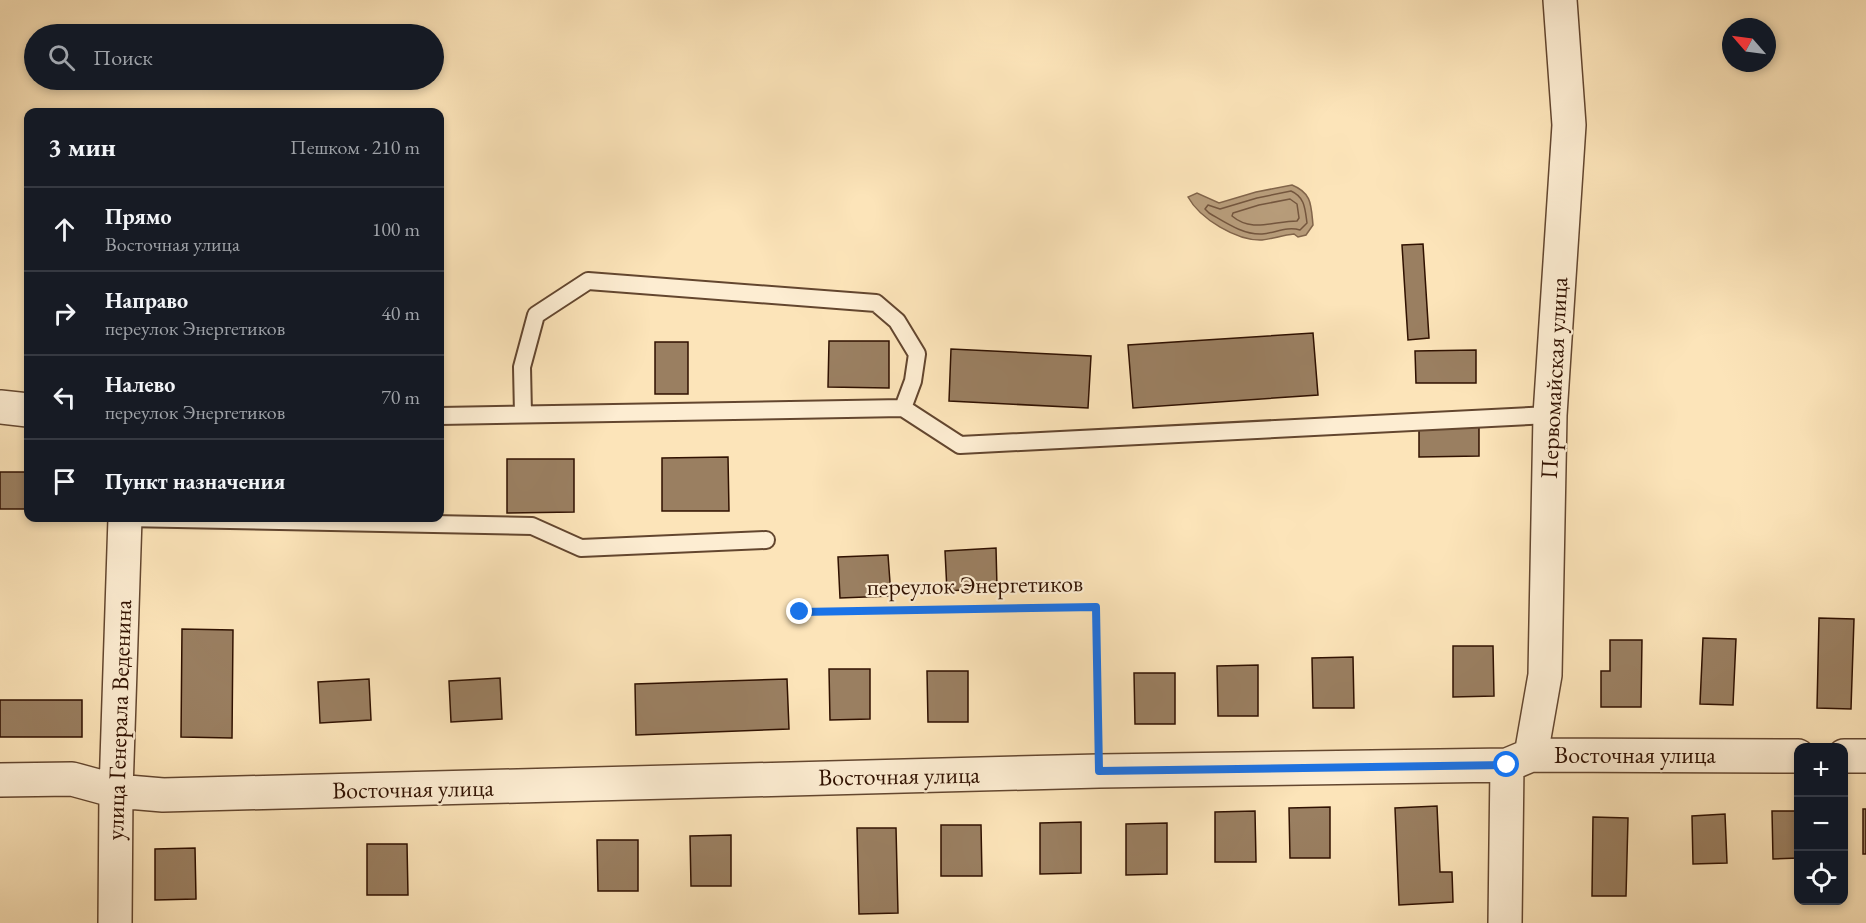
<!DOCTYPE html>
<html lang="ru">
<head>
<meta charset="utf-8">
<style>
	body { margin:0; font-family:"EB Garamond",serif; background:#242831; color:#f1f3f6 }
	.controls { position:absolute; right:18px; bottom:18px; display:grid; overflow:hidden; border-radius:12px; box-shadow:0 3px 9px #0003 }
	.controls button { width:54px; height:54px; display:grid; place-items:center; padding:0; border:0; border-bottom:2px solid #363941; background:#171b24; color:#f1f3f6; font:30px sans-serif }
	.compass { position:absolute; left:1722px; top:18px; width:54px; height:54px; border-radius:50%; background:#171b24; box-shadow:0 3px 9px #0003; rotate:298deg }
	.stop { position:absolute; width:18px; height:18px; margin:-14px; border:4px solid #1a73e8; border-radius:50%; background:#fff }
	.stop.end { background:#1a73e8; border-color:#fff; box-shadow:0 2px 6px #0008 }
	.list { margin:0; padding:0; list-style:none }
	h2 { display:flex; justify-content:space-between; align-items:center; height:78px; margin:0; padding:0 24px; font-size:26px }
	h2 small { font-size:20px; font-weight:400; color:#9ea1a6 }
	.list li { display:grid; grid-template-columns:39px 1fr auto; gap:18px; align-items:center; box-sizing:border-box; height:84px; padding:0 24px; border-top:2px solid #363941 }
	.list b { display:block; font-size:22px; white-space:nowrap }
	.list p { margin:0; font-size:20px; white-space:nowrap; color:#9ea1a6 }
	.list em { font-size:20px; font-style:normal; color:#9ea1a6 }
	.icon { flex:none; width:33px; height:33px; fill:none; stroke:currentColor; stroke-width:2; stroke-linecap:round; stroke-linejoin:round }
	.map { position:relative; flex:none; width:1866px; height:923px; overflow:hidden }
	.search { position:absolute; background:#171b24; box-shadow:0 3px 9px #0003; left:24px; top:24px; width:420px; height:66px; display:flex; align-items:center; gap:15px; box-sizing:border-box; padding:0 21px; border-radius:33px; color:#9ea1a6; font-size:22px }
	.panel { position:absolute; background:#171b24; box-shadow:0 3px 9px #0003; left:24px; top:108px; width:420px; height:414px; border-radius:12px }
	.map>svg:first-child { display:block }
</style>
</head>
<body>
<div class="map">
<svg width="1866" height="923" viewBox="0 0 1866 923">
	<rect width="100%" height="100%" fill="#fce4b9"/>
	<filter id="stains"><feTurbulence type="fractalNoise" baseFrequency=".00333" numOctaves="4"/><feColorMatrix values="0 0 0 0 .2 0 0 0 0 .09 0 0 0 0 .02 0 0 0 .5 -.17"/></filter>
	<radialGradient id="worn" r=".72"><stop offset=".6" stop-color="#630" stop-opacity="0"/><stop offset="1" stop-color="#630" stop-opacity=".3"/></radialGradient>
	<path fill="#b79c7a" stroke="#81644a" stroke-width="1.5" d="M1292,185C1312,193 1311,205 1313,225L1306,235L1298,237L1294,234C1283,235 1272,239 1262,240C1237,241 1200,219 1188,197L1197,193L1219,203L1256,192Z"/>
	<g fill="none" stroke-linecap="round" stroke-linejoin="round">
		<path stroke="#74563e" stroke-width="1.5" d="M1291,191C1305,197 1305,209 1307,223L1300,230C1287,226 1275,233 1262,234C1243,235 1225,222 1209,213L1205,209L1208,205L1220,209L1257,198Z
			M1290,199L1297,204L1299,218L1297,221C1274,221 1252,233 1232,216L1233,213L1259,205Z"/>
	</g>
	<path fill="#9a7f61" stroke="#301101" stroke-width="1.5" d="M1423,244L1429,338L1408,340L1402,245Z
		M1313,333L1318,395L1133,408L1128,345Z
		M829,341H889V388L828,387Z
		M655,342H688V394H655Z
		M951,349L1091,356L1088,408L949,401Z
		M1476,350V383H1416L1415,351Z
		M1479,423V456L1419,457V424Z
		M728,457L729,511H662V458Z
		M507,459H574V512L507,513Z
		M0,472H28V509H0Z
		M996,548L997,588L947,591L945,551Z
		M888,555L891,596L840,598L838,557Z
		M1819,618L1854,619L1851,709L1817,708Z
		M182,629L233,630L232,738L181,737Z
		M1703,638L1736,639L1733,705L1700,704Z
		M1610,640H1642L1641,707H1601V671H1610Z
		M1453,646H1493L1494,696L1453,697Z
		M1353,657L1354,708H1313L1312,658Z
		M1258,665V716H1218L1217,666Z
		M829,669H870V719L830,720Z
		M927,671H968V722H928Z
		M1134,673H1175V724H1135Z
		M500,678L502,719L451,722L449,681Z
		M369,679L371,720L320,723L318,682Z
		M787,679L789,729L636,735L635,684Z
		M0,700H82V737H0Z
		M1437,806L1440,872H1452L1453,902L1399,905L1395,808Z
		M1330,807V858H1290L1289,808Z
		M1863,809H1866V854H1863Z
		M1255,811L1256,862H1215V812Z
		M1772,811H1798V858L1773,859Z
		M1725,814L1727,863L1693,864L1692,816Z
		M1593,817L1628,818L1626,896H1592Z
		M1081,822V873L1040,874V823Z
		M1167,823V874L1126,875V824Z
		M941,825H981L982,876H941Z
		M857,828H896L898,913L859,914Z
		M731,835V886H691L690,836Z
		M597,840H638V891H598Z
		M367,844H407L408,895H367Z
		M195,848L196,899L155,900V849Z"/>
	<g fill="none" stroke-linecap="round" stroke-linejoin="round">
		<g stroke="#63462f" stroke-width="20">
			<path id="lane" d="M523,414L522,367L536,315L588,281L876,303L897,321L917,354L913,381L903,408
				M440,416L903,408L960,445L1550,415
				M125,518L532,526L581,548L766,540"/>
		</g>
		<g stroke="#63462f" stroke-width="36">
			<path id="street" d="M0,407L28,410
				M1531,755L1545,675L1550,415L1569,125L1560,0
				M1844,756H1866
				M0,780L72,779L116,791L163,795L1099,771L1507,765L1531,755L1798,756
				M115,923L116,791L125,518
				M1505,923L1507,765"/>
		</g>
		<path stroke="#301101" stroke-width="4" stroke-dasharray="1.5 3" stroke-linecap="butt" d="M800,612L1096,607L1099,740"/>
		<use href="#lane" stroke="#fdedd2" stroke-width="16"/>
		<use href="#street" stroke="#fdedd2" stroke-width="33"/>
	</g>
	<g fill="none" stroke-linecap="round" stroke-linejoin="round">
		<path stroke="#1a73e8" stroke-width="8" d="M800,612L1096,607L1099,771L1507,765"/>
	</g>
	<g text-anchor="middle" stroke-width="4.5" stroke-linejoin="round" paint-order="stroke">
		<g font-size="24" fill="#301101" stroke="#fdedd2">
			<text transform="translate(1554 378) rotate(-87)" y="8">Первомайская улица</text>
			<text transform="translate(975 585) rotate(-1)" y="8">переулок Энергетиков</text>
			<text transform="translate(119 720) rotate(-88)" y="8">улица Генерала Веденина</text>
			<text x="1635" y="763">Восточная улица</text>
			<text transform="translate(899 776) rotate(-1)" y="8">Восточная улица</text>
			<text transform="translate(413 789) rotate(-1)" y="8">Восточная улица</text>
		</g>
	</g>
	<rect width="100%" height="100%" filter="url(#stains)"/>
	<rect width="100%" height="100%" fill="url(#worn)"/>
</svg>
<div class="controls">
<button>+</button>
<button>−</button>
<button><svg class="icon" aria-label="locate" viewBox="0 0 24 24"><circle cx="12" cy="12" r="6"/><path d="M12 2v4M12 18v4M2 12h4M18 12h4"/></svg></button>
</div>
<svg class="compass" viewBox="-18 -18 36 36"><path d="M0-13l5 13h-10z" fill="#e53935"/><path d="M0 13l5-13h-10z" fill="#9ea1a6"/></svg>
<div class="stop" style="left:1507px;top:765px"></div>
<div class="stop end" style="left:800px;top:612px"></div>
<div class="search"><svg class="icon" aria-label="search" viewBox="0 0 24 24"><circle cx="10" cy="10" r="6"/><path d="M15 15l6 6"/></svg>Поиск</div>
<section class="panel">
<h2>3 мин<small>Пешком · 210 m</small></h2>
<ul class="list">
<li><svg class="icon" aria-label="ahead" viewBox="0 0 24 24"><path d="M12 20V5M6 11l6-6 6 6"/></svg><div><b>Прямо</b><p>Восточная улица</p></div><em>100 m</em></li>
<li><svg class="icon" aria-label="right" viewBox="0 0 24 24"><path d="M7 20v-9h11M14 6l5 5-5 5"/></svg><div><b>Направо</b><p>переулок Энергетиков</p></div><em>40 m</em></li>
<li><svg class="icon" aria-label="left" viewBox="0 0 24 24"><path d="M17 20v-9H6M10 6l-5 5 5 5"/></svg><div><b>Налево</b><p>переулок Энергетиков</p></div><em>70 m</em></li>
<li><svg class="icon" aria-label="arrive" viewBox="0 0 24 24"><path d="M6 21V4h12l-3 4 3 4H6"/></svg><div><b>Пункт назначения</b></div></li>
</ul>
</section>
</div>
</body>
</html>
